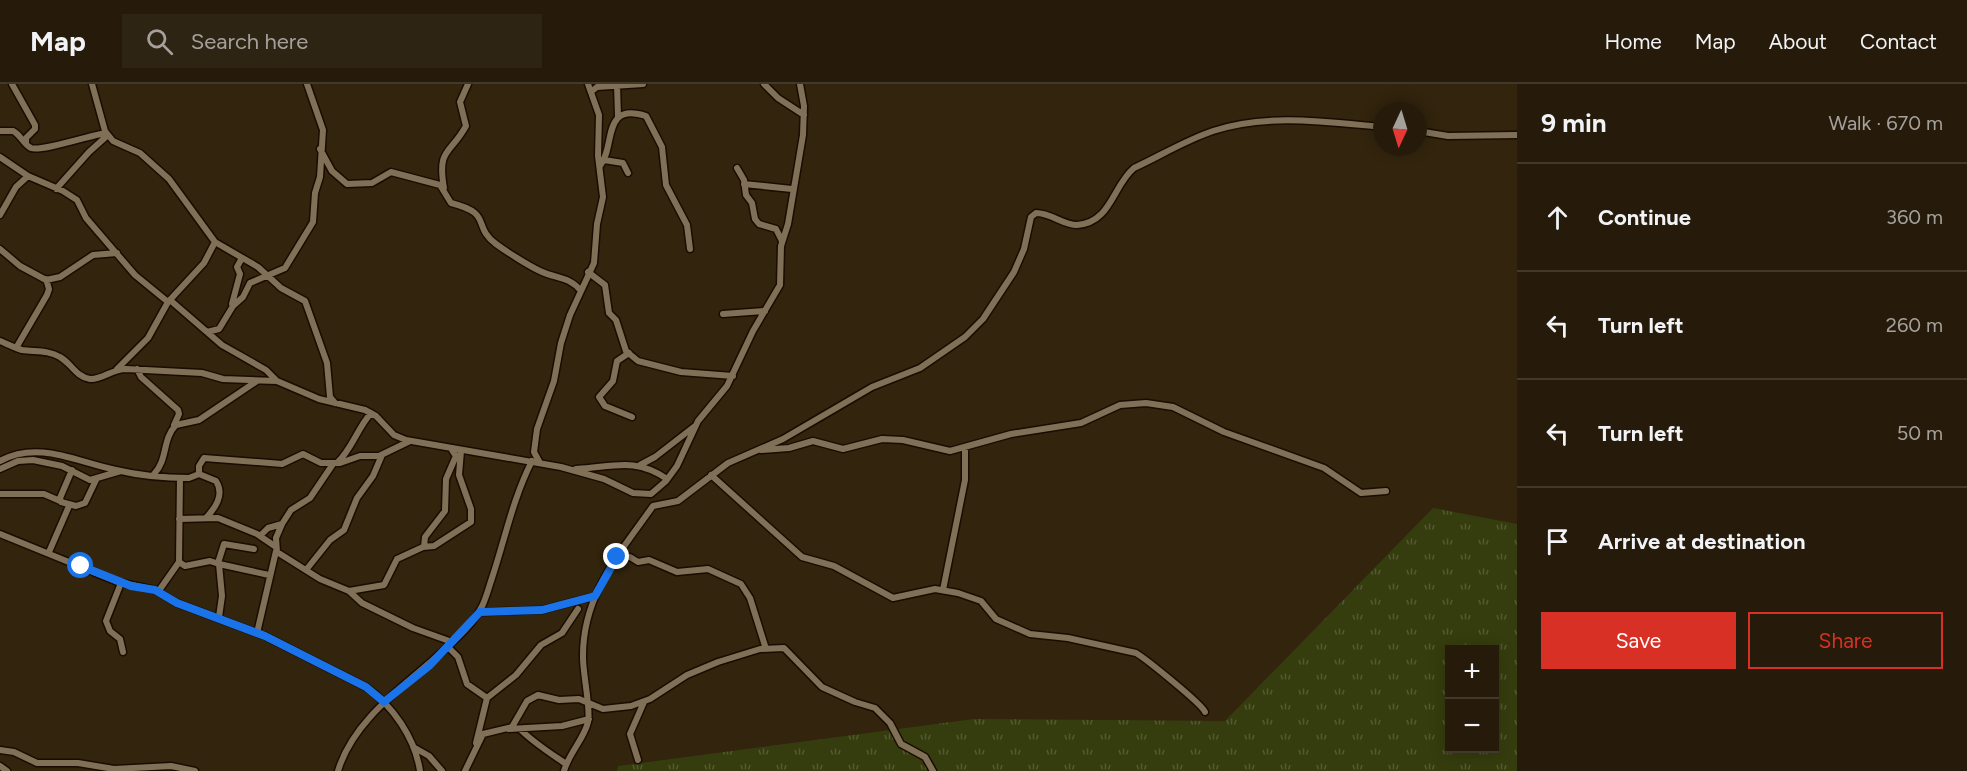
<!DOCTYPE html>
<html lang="en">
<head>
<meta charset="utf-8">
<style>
	body { margin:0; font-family:Figtree,sans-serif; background:#2e2413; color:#f1f3f6 }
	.controls { position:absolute; right:18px; bottom:18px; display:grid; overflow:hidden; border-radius:0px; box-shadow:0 3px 15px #0003 }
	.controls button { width:54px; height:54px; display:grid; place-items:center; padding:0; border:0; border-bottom:2px solid #42392b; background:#261b0a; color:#f1f3f6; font:30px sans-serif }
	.compass { position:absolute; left:1373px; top:18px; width:54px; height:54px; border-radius:50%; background:#261b0a; box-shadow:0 3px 15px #0003; rotate:184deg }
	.stop { position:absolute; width:18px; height:18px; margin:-14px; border:4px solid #1a73e8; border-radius:50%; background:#fff }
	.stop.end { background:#1a73e8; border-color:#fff; box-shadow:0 2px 6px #0008 }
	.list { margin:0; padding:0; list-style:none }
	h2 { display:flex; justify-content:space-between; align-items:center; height:78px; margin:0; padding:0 24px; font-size:26px }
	h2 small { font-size:20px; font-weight:400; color:#a4a19c }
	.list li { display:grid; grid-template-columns:39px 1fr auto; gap:18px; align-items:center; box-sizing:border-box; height:108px; padding:0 24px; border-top:2px solid #42392b }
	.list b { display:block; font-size:22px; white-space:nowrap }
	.list em { font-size:20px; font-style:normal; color:#a4a19c }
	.actions { display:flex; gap:12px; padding:18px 24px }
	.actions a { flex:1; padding:14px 0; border:2px solid #d93025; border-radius:0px; text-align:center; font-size:21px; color:#d93025 }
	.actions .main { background:#d93025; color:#fff }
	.icon { flex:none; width:33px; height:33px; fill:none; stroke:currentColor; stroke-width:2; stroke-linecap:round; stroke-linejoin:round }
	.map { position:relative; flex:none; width:1517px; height:687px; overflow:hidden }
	header { display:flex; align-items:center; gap:36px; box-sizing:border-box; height:84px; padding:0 30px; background:#261b0a; border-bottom:2px solid #42392b }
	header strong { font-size:28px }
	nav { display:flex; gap:33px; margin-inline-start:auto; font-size:21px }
	.search { width:420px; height:54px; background:#2e2413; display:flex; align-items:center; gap:15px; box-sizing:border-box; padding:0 21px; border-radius:0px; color:#a4a19c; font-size:22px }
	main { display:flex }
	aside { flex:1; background:#261b0a }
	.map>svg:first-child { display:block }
</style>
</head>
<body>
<header>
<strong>Map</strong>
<div class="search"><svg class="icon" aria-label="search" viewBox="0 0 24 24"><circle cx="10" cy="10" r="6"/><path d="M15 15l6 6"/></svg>Search here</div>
<nav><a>Home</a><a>Map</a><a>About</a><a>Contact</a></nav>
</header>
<main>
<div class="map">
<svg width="1517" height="687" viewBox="0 0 1517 687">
	<defs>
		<pattern id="grass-tufts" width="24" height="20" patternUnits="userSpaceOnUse" patternTransform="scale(1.5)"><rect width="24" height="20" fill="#353d0e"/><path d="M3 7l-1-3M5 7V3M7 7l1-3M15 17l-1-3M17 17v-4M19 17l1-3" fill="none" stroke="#535930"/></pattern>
	</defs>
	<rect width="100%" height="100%" fill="#32240d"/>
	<path fill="url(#grass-tufts)" fill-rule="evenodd" d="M1433,424L1517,440V687H617L618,682L974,635L1225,637ZM1450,566H1494V664H1450Z"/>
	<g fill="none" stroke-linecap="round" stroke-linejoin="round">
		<g stroke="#1a0c00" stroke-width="9">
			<path id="street" d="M12,0L35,41V45L26,54V60
				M92,0L105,47L113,57L140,69L169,95L215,158L258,183L281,204L305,217L327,279L330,313L335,319
				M617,0L618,33
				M764,0L778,14L804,31
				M592,7L597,3L643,0
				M0,47H13C21,51 23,60 31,64C41,68 91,51 106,49
				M1418,47L1448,52L1517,51
				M320,65L332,87L347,100L372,99L391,88L440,101L451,119C494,130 471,141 496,160C507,168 529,182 540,187C556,195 569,192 581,207
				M0,73L28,92L63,107L77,116L86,134L135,191L168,218
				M604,76L623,79L628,89
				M600,82C616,62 601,18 646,32L662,63L666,101L687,141L690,165
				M737,84L744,96L746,111L752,119L755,135L759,140L776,145L782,157
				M744,100L792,105
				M444,104C437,64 450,71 466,42L460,18L468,0
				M56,105L89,68L108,51
				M0,131L16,103L28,92
				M0,165L20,182L46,196L60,193L93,171L117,169
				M588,188L605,201L609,229L616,236L626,267L638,277L681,288L733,292
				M170,216L222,261L266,286L276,296
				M232,220L240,190L237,183L242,174
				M723,230L765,227
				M207,248L219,245L233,222L243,213L250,199L285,184L313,138L315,109L320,93L323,46L307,0
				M0,257C7,260 15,264 22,266C35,268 48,266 60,273C71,279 76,293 90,295C102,296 112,285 126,285L202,289L223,295L277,297L319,315L365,326L376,332L394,351L406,356L561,383L604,395L633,409L651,410L666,397L677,382L698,337L727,302L753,247L780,201L781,162L788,140L803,51L804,22L800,0
				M16,264L47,211L49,205L46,195
				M629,269L617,277L613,297L599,313L605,322L632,333
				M117,285L148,254L168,218L204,179L215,158
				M137,285L141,293L178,326L179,330L174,341
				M761,366L789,364L813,357L843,365L882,355L903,356L950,367L1011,350L1081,339L1120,321L1146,319L1173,323L1224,348L1324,384L1361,409L1386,407
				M0,377C38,356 77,378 116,386C137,391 167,394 189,394L199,390V382L204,374L282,380L303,370L321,379H340L360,372H379L410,357
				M337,379C352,365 357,345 371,329
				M540,379L534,368L537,345L554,297L561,259L570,231L594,179L597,140L603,113L598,72L599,31L588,0
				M333,380L310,414L291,426L282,440L276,454L277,468L320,495L349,507L362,519L413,544L452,558
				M640,381L655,373L695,342
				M0,385L18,377L33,376L62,382L90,396L121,387
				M576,385C614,383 635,373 667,395
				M72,386L60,414L61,418L76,422L85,419L96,396
				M154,390C168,376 162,355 176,341L199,336L257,297
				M199,390L216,397C225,411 215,424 206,434
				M711,391L802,473L834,482L893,514L935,505L958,509L981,517L996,535L1030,550L1068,554L1136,569C1146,575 1202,620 1205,628
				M180,394L179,478L185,482L210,477L219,480L222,512L219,533
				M0,410H44L60,417
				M179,435L218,434L257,450L276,463
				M0,450L118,498L155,506L177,519L265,552L366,603C393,622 415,654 420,687
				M260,452L268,444L282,440
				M424,463L425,453L445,427L446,395L456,372L452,366
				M49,468L69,422
				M617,473H630L638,478L649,476L677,488L708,485L741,500L750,514L766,565
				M218,479L224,460L254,465
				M219,480L269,491
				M306,486L330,456L344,446L357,414L373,392L382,371
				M121,499L106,537L110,547L120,555L123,568
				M943,506L965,396V364
				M349,507L384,501L397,475L423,463L434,462L471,438V425L459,391L461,367
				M158,508L179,478
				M480,528L542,526L595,512
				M257,549L276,467
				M447,562L458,573L467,600L487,614
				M509,645L562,642L589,635
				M521,646C534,659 550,669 566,680
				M476,659L487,614L516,591L541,561L562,549L578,525
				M415,664L429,672L442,687
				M0,666L14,668L37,679H78L114,685L171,682L195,687
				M638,676L630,650L644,618
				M0,682L7,687
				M338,687C357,623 430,588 471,539C484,524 486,512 492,494C505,455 513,414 532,377
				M465,687L483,650L512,643L527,617L538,611L559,616L579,615L603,625L631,622L650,615L687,591L718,578L760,565L784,564L822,603L855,618L875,624L890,639L901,660L925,673L933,687
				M564,687C569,669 584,655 588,638C591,626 583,590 583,574C582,512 619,470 653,422L678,417L728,379L783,355L872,303L920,284L965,253L983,235L1014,188L1024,165L1031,133L1036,129C1051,129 1063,141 1077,141C1111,139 1113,101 1134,84C1160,72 1186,56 1213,47C1267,29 1327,38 1382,43"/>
		</g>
		<use href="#street" stroke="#817058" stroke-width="6"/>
	</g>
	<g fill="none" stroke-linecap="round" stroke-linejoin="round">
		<path stroke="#1a73e8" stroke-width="8" d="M81,482L131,502L155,506L177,519L265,552L366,603L384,618L429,582L480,528L542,526L595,512L617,473"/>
	</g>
</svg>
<div class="controls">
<button>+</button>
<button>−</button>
</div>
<svg class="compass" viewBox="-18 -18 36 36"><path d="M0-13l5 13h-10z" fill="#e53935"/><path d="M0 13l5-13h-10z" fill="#a4a19c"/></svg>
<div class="stop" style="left:81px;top:482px"></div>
<div class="stop end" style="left:617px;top:473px"></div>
</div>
<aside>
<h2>9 min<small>Walk · 670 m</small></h2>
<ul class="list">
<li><svg class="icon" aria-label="ahead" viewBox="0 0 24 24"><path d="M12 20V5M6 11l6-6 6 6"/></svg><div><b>Continue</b></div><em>360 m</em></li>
<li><svg class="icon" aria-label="left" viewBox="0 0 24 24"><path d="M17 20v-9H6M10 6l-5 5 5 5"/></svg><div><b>Turn left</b></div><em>260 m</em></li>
<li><svg class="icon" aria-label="left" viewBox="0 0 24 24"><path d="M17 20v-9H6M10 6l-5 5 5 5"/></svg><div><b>Turn left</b></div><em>50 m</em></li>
<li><svg class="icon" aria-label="arrive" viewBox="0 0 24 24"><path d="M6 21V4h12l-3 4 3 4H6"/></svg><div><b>Arrive at destination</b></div></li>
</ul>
<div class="actions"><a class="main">Save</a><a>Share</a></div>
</aside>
</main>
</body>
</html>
